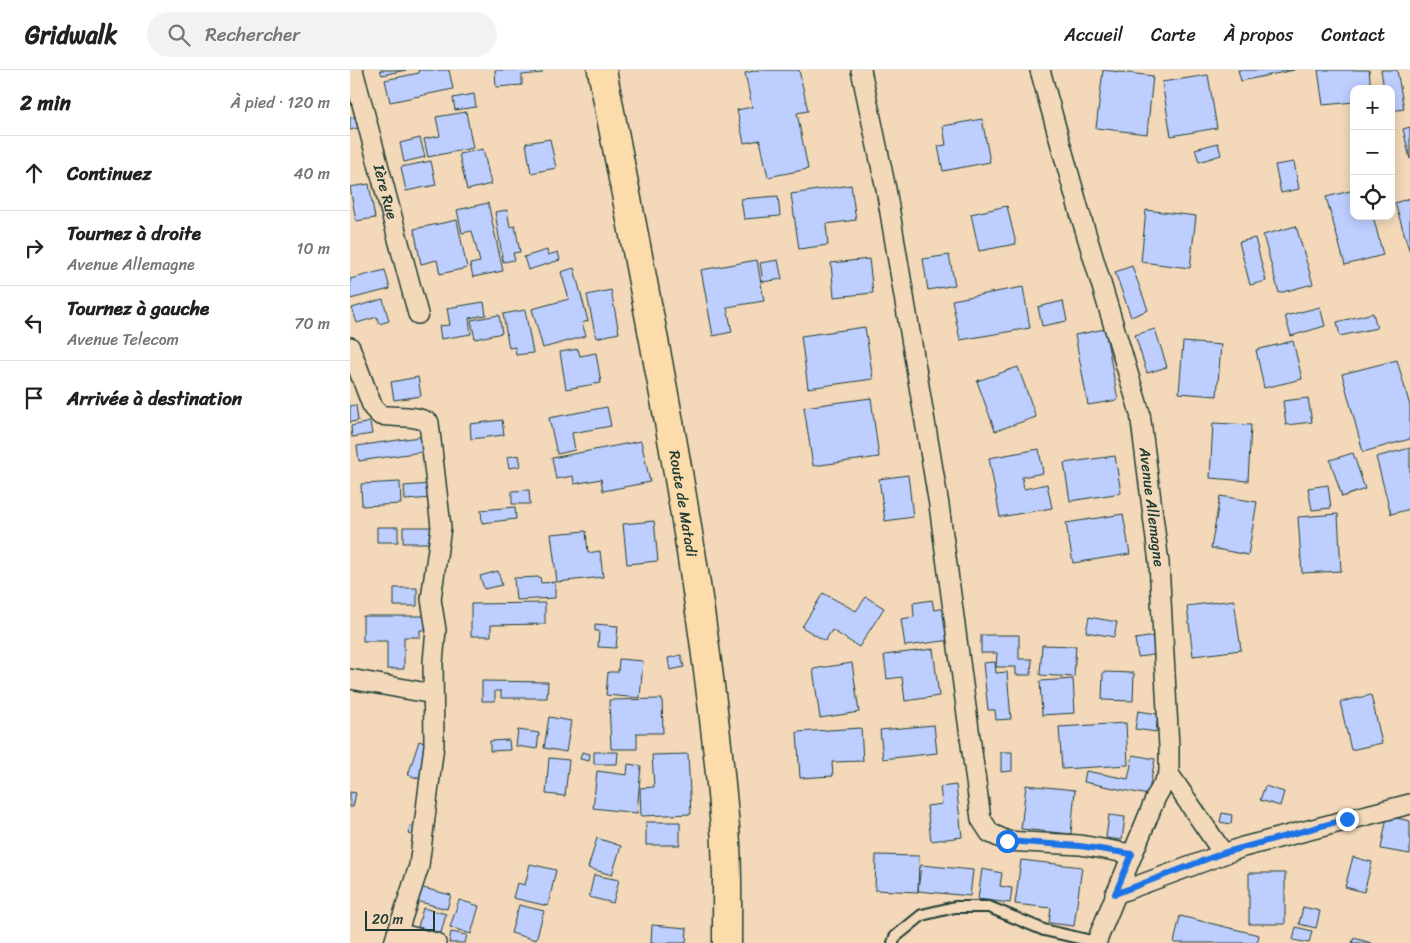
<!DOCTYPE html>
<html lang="fr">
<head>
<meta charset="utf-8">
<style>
	body { margin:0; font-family:Sriracha,sans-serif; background:#f2f2f2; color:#222 }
	.controls { position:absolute; right:15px; top:15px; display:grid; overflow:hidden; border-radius:10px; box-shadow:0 2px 12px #0003 }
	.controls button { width:45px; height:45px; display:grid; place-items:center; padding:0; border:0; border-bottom:1px solid #e0e0e0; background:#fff; color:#222; font:25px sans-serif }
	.scale { position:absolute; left:15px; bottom:12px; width:70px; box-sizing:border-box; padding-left:5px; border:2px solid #1f3d34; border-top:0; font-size:14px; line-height:18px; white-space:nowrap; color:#1f3d34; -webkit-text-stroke:4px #f3d9ba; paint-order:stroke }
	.stop { position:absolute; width:15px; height:15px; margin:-11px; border:4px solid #1a73e8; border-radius:50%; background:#fff }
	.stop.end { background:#1a73e8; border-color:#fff; box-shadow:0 1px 5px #0008 }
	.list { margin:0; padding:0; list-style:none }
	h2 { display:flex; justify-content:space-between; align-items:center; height:65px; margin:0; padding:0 20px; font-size:21px }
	h2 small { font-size:16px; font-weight:400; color:#767676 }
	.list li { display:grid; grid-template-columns:32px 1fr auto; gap:15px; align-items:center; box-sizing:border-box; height:75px; padding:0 20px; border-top:1px solid #e0e0e0 }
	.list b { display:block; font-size:19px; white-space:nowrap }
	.list p { margin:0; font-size:16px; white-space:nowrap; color:#767676 }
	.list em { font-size:16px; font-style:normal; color:#767676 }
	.icon { flex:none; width:28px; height:28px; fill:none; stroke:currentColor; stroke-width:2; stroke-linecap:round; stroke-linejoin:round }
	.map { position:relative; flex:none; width:1060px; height:873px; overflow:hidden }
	header { display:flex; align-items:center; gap:30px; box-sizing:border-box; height:70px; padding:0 25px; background:#fff; border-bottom:1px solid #e0e0e0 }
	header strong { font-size:24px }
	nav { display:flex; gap:28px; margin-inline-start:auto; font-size:18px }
	.search { width:350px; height:45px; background:#f2f2f2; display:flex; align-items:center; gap:12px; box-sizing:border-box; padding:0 18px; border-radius:28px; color:#767676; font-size:19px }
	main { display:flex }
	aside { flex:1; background:#fff }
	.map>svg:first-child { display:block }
</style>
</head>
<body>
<header>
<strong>Gridwalk</strong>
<div class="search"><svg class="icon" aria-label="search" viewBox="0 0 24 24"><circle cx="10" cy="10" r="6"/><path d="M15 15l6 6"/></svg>Rechercher</div>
<nav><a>Accueil</a><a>Carte</a><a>À propos</a><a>Contact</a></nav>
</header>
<main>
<aside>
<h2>2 min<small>À pied · 120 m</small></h2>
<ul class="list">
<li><svg class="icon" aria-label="ahead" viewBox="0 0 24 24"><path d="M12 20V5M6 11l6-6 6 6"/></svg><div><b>Continuez</b></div><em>40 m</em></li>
<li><svg class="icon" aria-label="right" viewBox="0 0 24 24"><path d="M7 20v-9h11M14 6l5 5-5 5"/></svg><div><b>Tournez à droite</b><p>Avenue Allemagne</p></div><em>10 m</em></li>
<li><svg class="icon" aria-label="left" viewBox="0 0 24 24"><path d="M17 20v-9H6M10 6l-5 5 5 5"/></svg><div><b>Tournez à gauche</b><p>Avenue Telecom</p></div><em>70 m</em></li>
<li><svg class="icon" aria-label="arrive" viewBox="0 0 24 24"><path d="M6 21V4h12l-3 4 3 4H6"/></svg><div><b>Arrivée à destination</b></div></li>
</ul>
</aside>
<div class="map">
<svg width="1060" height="873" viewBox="0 0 1060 873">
	<rect width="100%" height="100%" fill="#f3d9ba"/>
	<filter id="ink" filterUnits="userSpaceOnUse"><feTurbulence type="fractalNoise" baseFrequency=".02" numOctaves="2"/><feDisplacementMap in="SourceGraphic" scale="10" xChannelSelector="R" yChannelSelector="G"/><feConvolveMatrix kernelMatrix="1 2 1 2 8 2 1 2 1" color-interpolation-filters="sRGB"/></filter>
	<g filter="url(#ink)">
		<path fill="#beceff" stroke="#1f3d34" d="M30,0H56L32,5Z
			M68,0H99L103,19L40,32L35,10L69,3Z
			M145,0H192V3L172,5V15L146,17Z
			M408,0H449L458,41L447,43L458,99L418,107L410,70L394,73L387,40L402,37L395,3Z
			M753,0L803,6L797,64L746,58Z
			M888,0H944L891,11Z
			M968,0H1019L1021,19H1004V32L973,35Z
			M1031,0H1047L1054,39L1041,41V19H1034Z
			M858,5L867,58L821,66L812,12Z
			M124,24L126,37L105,40L103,28Z
			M116,42L123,78L78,87L74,69L90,66L86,47Z
			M5,47L8,58L0,60V48Z
			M632,49L640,92L593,101L588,76L596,75L593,56Z
			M1060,57V89L1053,59Z
			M70,68L75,87L54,92L50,73Z
			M200,69L206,98L181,103L176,73Z
			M868,73L871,85L849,92L845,79Z
			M133,79L141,114L117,120L109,84Z
			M81,91L86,115L56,121L51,97Z
			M944,92L949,119L931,123L925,95Z
			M19,114L25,148L6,151L0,117Z
			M501,115L506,150L476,154L478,175L449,179L441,124Z
			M1004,120V146H1023L1033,185L995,195L976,127Z
			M428,126L430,146L394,149L391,129Z
			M1060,128V183L1045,133Z
			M138,133L153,201L123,207L120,194L130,192L122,161L112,163L107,140Z
			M657,136L666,174L629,181L621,144Z
			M157,140L160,157L165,156L170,182L163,183L165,190L153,192L145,142Z
			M796,140L846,146L840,198L791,192Z
			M107,150L117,198L90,204L87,190L71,194L64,159Z
			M946,156L963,214L929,223L913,165Z
			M905,168L916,211L900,215L889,172Z
			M197,180L198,185L208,182L210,190L178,200L174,187Z
			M599,185L605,215L578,220L573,189Z
			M519,189L523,223L484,227L481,193Z
			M407,190L414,231L377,237L382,262L363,266L351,200Z
			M428,190L432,209L413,212L410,193Z
			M782,196L798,240L781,247L765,202Z
			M224,198L238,251L232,253L236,266L193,278L182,239L219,229L211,202Z
			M35,200L40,219L0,229V209Z
			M673,217L680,258L610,270L602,230Z
			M261,220L269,263L246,268L237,225Z
			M33,229L39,251L29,254L27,247L7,253L2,238Z
			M713,231L717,251L692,256L688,237Z
			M134,232L136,245L119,248L121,264L91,269L89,256L100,255L97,238Z
			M970,237L975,256L941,266L935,246Z
			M175,240L183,283L166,285L165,277L159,278L153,244Z
			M1023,243L1027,258L990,266L987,252Z
			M149,245L152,263L125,269L121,250Z
			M515,257L523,309L458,318L451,266Z
			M755,259L768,330L738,335L725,265Z
			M805,259L817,297L797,303L785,265Z
			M943,271L952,309L914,318L906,280Z
			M833,272L871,275L867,326L829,323Z
			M228,279L230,286L246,283L251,313L216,319L210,282Z
			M1047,290L1060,336V369L1013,382L992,304Z
			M668,297L686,347L645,361L627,311Z
			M68,307L71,326L44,330L41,312Z
			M521,328L529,387L463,396L454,337Z
			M958,328L962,352L936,355L933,331Z
			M6,335L8,351L0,352V336Z
			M257,337L261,356L222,363L225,380L207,384L199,348Z
			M152,350L154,365L121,369L120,354Z
			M20,352L22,364L2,367L1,356Z
			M863,353L901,355L898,411L860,408Z
			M76,366L78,381L9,391L7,376Z
			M291,371L300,412L253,421L251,409L224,414L223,406L206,409L202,388Z
			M1060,378V439L1041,444L1026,387Z
			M689,379L693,403L672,407L674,419L697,414L702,438L650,447L639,388Z
			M1003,383L1015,419L992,427L980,390Z
			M169,385L171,396L159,398L157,387Z
			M765,386L771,423L720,431L714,393Z
			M558,405L563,447L535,451L529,409Z
			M50,412L51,434L12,436L11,414Z
			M81,414L82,428L55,430L54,416Z
			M978,415L981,438L962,440L958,418Z
			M179,420L180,434H162V421Z
			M870,426L907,432L898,485L861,478Z
			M165,437L166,449L132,453L131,440Z
			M773,444L780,484L723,493L716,453Z
			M988,444L991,501L952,503L948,447Z
			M304,451L308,491L277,494L273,454Z
			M27,457H48V472H27Z
			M53,457H83V473H53Z
			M236,461L238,483L250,481L253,507L207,512L201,464Z
			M148,501L152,515L134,519L130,506Z
			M190,507L191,513L205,512V528L166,530L164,508Z
			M44,518H67V536H44Z
			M473,523L506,541L516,527L534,538L509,577L482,560L475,571L452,557Z
			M582,530L584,540L596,538L601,570L555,576L551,549L564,547L563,533Z
			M884,530L891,580L843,586L837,536Z
			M195,533V554L141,555V566H121V534Z
			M13,546H80V560H70V567H54V599H37V571H13Z
			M739,547L767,552L764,567L736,562Z
			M245,554L268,556L266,578L248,577L249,561H245Z
			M631,565H669V589H682L681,605H666V597H646L647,583H631Z
			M806,566L809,584L788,587L785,569Z
			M692,575L726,576L724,607L690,605Z
			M583,579L589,626L555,631L552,607L537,609L534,585Z
			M331,585L334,597L320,600L318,588Z
			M269,589L293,591L290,628L256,625L258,602H268Z
			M645,592L646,603L657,602L661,649L646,650L645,640H638L633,593Z
			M502,593L509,642L470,648L463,599Z
			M753,602L784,603L783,631L752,630Z
			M723,609L725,643L692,645L690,611Z
			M132,611L198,612L197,628H151V621H145V631H132Z
			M1021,625L1032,673L1001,680L990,632Z
			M312,629L313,663H287V679H261L259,630Z
			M788,641L808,644L806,662L785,659Z
			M199,647L221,651L216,682L194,678Z
			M776,653L778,695L712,699L709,657Z
			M584,655L587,683L533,689L530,660Z
			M511,658L513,691L482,692L483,706L450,708L447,662Z
			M168,660L189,663L187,679L166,676Z
			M159,670L160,680L140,681V671Z
			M69,671L82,676L71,709L58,705Z
			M232,682L240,684L239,691L230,689Z
			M244,682H268L267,694H244Z
			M651,682H662V701L651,702Z
			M338,684L341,744L291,746L290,718L304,717L302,685Z
			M783,685L805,689L798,725L734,712L736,701L778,709Z
			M199,688L219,690L215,726L196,724Z
			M278,694L291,696L287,743L243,738L247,701L277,705Z
			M606,715L612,767L581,771L577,736L592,734L590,717Z
			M676,715L725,720L721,764L671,759Z
			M915,716L934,722L930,736L910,730Z
			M0,722L6,723L3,737H0Z
			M872,743L882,745L881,754L870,752Z
			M759,745L775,747L772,770L756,768Z
			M1037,746L1060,751V784L1031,779Z
			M296,752H330V775H296Z
			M61,755L72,757L69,767L58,764Z
			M247,768L271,776L262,805L238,798Z
			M526,785L569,786L568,822L525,820Z
			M1003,787L1022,792L1014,822L995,817Z
			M671,790L732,797L724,856L699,853L701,838L665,834Z
			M180,794L206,800L198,836L163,828L167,813L175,815Z
			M571,795L623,800L620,826L568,821Z
			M632,799L652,803L650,816L662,818L660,833L628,829Z
			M899,803H935V854H899Z
			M244,805L269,810L263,833L239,827Z
			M69,817L101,825L97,839L66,831Z
			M109,830L129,836L121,864L100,857Z
			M169,835L194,841L186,870L161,863Z
			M953,837L970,841L966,858L949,854Z
			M73,838L96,844L91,863L68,857Z
			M830,846L909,865L907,873H824Z
			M302,855L337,858L336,873H301Z
			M946,857L962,861L959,873L943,870Z
			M101,862L117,865L115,873H99Z
			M1004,868L1021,873H1002Z"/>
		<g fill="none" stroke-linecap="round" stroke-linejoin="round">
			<g stroke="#1f3d34" stroke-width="14">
				<path id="lane" d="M543,873L545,867L572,845L605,837H639L694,860L746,872"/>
			</g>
			<g stroke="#1f3d34" stroke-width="22">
				<g id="street">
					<path id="s1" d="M3,0L68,244"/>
					<path d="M511,0L536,119L589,435L631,749L640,763L657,771L730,775L782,784"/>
					<path id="s2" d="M690,0L729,140L790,343L809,493L819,677V704L806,727L746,873"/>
					<path d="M0,277L23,338L30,345C46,348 64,344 79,353L91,457L81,529L86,560L83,592L84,675L69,796L44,873"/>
					<path d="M0,609L83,624"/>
					<path d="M819,704L873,783"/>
					<path d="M765,824L893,777L1060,734"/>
					<path d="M47,863L86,873"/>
				</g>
			</g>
			<g stroke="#1f3d34" stroke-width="31">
				<g id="highway">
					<path id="s3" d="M252,0C300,251 354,503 375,758C378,796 377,835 377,873"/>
				</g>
			</g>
			<use href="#lane" stroke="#f3d9ba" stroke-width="10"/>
			<use href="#street" stroke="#f3d9ba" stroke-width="19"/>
			<use href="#highway" stroke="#fddcac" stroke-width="28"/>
		</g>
	</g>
	<g fill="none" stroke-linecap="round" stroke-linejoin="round" filter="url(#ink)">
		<path stroke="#1a73e8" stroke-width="6" d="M657,771L730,776L782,784L765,824L873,783L997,749"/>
	</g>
	<g text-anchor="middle" stroke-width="4" stroke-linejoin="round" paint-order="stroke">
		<g font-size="15" fill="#1f3d34" stroke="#f3d9ba">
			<text dy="5" stroke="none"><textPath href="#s1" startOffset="126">Ière Rue</textPath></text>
			<text dy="5" stroke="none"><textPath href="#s3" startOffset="441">Route de Matadi</textPath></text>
			<text dy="5" stroke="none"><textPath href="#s2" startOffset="452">Avenue Allemagne</textPath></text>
		</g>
	</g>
</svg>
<div class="controls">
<button>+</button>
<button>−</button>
<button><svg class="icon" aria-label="locate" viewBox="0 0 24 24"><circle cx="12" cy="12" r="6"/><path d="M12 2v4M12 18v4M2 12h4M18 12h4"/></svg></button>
</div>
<div class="scale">20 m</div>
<div class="stop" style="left:657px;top:771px"></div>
<div class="stop end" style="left:997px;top:749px"></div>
</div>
</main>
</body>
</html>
